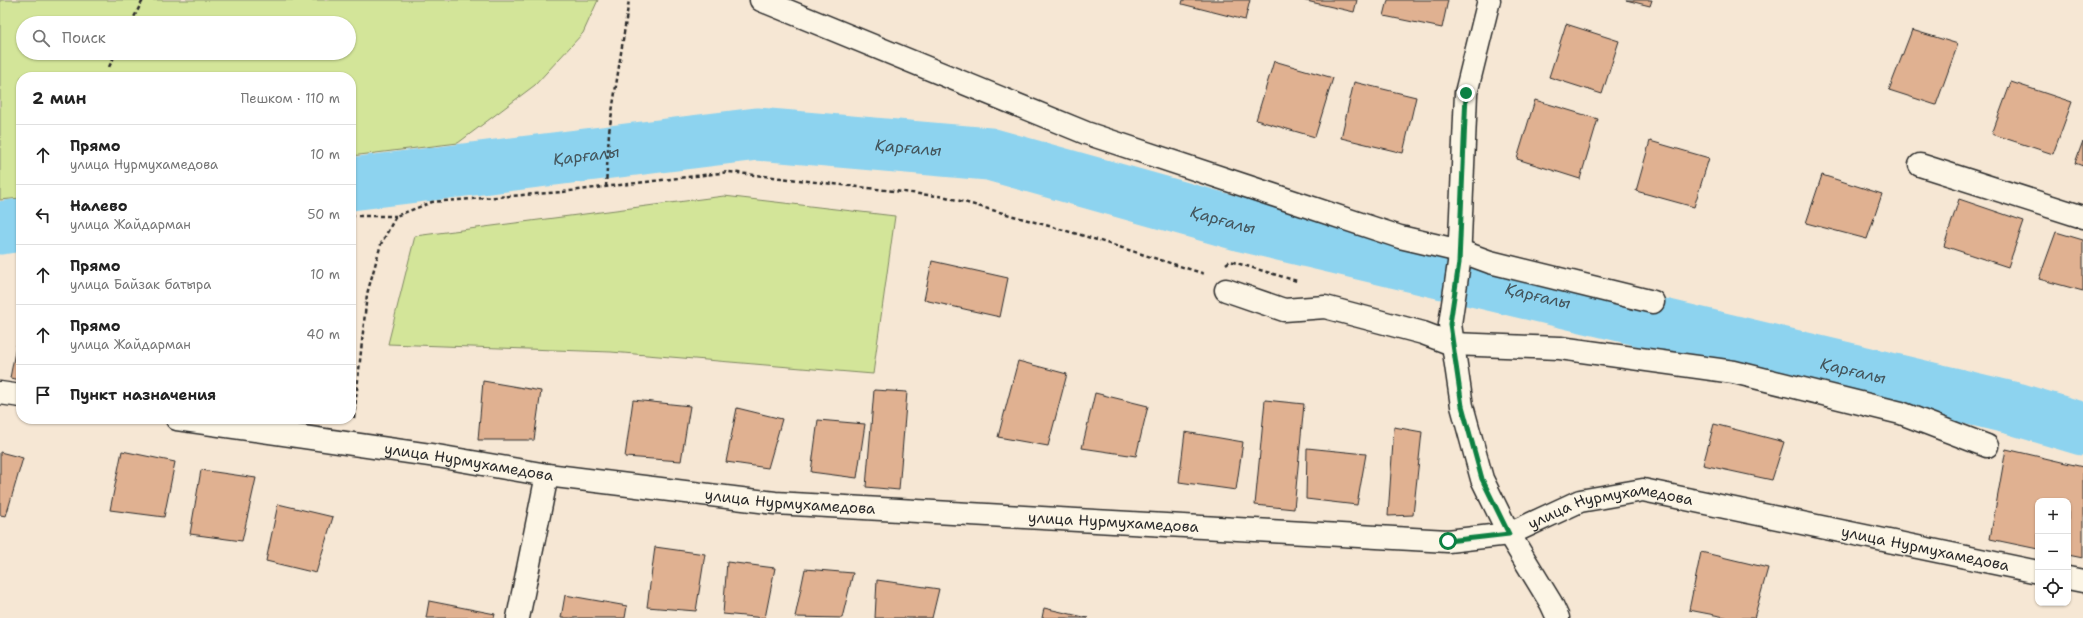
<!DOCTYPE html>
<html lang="ru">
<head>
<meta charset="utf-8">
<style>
	body { margin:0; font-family:"Shantell Sans",sans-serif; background:#f6f6f6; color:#222 }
	.controls { position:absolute; right:12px; bottom:12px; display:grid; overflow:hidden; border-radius:8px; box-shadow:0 1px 3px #0004 }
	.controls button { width:36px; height:36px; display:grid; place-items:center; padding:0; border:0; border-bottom:1px solid #e0e0e0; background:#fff; color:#222; font:20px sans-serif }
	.stop { position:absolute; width:12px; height:12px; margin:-9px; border:3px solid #0b8043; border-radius:50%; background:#fff }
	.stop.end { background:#0b8043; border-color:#fff; box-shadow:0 1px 4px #0008 }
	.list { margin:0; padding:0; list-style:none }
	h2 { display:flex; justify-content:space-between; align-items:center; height:52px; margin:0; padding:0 16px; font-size:17px }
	h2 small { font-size:13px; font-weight:400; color:#767676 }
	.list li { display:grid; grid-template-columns:26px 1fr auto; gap:12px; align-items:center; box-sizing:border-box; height:60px; padding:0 16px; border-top:1px solid #e0e0e0 }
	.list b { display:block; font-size:15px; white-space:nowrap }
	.list p { margin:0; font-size:13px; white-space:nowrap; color:#767676 }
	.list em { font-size:13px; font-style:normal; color:#767676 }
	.icon { flex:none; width:22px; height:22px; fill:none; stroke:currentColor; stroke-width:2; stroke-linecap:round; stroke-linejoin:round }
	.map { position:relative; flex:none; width:2083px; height:618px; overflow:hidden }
	.search { position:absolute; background:#fff; box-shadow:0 1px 3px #0004; left:16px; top:16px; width:340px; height:44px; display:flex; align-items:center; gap:10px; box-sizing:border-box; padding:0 14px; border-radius:22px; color:#767676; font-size:15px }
	.panel { position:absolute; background:#fff; box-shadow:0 1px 3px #0004; left:16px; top:72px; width:340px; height:352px; border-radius:16px }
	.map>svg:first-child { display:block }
</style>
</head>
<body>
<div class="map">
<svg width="2083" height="618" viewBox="0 0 2083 618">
	<rect width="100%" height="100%" fill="#f6e7d4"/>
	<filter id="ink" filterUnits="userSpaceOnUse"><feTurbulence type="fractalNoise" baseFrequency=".025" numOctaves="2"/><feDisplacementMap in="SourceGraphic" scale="8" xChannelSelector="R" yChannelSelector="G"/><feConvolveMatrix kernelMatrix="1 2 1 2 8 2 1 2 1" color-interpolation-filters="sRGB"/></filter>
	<g filter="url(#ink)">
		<path fill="#d3e599" stroke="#7f8862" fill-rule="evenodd" d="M0,0H598L583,33L535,85L458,143L351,156V77H21V198L0,200ZM23,23H349V53H23Z
			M724,196L895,216L873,374L611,352L388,344L415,236Z"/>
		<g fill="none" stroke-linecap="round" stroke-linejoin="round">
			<g stroke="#8dd3ef" stroke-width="53">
				<path id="s1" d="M351,184L757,134L989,154L1242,225L2016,409L2083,429"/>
				<path d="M0,228L21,225"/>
			</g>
		</g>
		<path fill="#e0b191" stroke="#2b2b2b" d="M1183,0H1250L1245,20L1182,4Z
			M1302,0H1357L1354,12Z
			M1388,0H1448L1442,28L1384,16Z
			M1626,0H1652L1650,6Z
			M1566,24L1619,41L1602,94L1549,77Z
			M1912,30L1958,44L1936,105L1889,90Z
			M1274,61L1333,78L1315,137L1256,120Z
			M1354,82L1416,97L1403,153L1341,138Z
			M2011,82L2072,102L2053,154L1992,134Z
			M1535,100L1598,119L1580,179L1517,159Z
			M1650,141L1709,158L1694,207L1636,191Z
			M2083,141V166L2075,163Z
			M1822,175L1882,194L1867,239L1806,223Z
			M1959,199L2024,221L2008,267L1944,246Z
			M2056,232L2083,240V291L2039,279Z
			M932,261L1008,278L1000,317L924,300Z
			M19,331L21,332V380L10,378Z
			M1018,361L1067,374L1048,446L998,437Z
			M483,381L541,391L534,440H478Z
			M874,390L907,392L899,490L866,487Z
			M1095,393L1148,406L1136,456L1082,448Z
			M633,400L690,406L681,461L625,457Z
			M1265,400L1304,404L1294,509L1255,505Z
			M737,408L782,419L768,468L726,462Z
			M818,420L865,424L857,478L811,472Z
			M1714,424L1784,442L1772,480L1703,465Z
			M1394,427L1422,432L1413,515L1388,516Z
			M1185,432L1243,442L1236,490L1179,482Z
			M1307,448L1366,454L1357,505L1306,499Z
			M2006,449L2083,467V558L2068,555V501H2038V549L1990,539Z
			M122,451L175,462L164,517L110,510Z
			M0,452L23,458L6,516L0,515Z
			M201,470L256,478L242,541L190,534Z
			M278,504L333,517L316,573L266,561Z
			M655,547L705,554L696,611L647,607Z
			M1701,552L1768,568L1754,618H1730L1689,610Z
			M727,562L775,568L765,618L723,614Z
			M805,569L853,573L842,618L795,617Z
			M877,580L939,589L932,618H875Z
			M565,595L627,606L625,618H561Z
			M429,601L495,614L494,618H426Z
			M1044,608L1088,618H1042Z"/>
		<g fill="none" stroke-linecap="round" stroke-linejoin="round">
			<g stroke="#2b2b2b" stroke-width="25">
				<g id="minor">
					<path d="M761,0L1086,133L1400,237L1460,251L1490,262L1653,302"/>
					<path d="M1489,0L1466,93L1459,263L1450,324L1462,406L1482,479L1509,534L1551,603L1558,618"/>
					<path d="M1920,165L2083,217"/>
					<path d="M1226,290L1284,310L1325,307L1423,333L1452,344L1560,348L1734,372L1901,413L1987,446"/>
					<path d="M0,393L21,396"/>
					<path id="s2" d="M177,419L437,456L547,475L775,503L1448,541L1509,534L1580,501L1643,490L2038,572"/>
					<path d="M2068,578L2083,581"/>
					<path d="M518,618L547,475"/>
				</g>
			</g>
			<path stroke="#2b2b2b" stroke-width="2.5" stroke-dasharray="4 3" stroke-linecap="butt" d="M131,23L143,0
				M109,67L116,53
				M606,187L609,132L629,0
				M351,216H396
				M1226,264L1230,261L1297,281
				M354,418L367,294L381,244L396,216L432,202L562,192L729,172L946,197L1081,235L1205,274"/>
			<use href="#minor" stroke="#fcf5e5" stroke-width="22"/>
		</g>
	</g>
	<g fill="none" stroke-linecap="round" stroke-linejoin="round" filter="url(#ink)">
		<path stroke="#0b8043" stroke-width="5" d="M1448,541L1509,534L1482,479L1462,406L1450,324L1459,263L1466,93"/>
	</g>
	<g text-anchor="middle" stroke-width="4" stroke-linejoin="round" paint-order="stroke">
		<g font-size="15" fill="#2b2b2b" stroke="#fcf5e5">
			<text dy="5" stroke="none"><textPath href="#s2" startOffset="295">улица Нурмухамедова</textPath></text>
			<text dy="5" stroke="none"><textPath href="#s2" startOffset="619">улица Нурмухамедова</textPath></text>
			<text dy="5" stroke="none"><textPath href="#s2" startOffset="1447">улица Нурмухамедова</textPath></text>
			<text dy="5" stroke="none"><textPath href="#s2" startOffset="943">улица Нурмухамедова</textPath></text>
			<text dy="5" stroke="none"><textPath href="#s2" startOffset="1770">улица Нурмухамедова</textPath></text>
		</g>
		<g font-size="16" font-style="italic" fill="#44555c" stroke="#fcf5e5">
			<text dy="6" stroke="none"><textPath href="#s1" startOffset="561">Қарғалы</textPath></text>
			<text dy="6" stroke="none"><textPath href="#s1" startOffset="237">Қарғалы</textPath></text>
			<text dy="6" stroke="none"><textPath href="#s1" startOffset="885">Қарғалы</textPath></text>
			<text dy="6" stroke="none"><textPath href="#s1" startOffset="1209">Қарғалы</textPath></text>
			<text dy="6" stroke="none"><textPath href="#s1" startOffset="1533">Қарғалы</textPath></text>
		</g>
	</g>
</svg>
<div class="controls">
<button>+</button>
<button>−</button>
<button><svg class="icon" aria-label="locate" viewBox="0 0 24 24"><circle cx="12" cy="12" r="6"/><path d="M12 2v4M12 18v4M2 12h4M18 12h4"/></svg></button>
</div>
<div class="stop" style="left:1448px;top:541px"></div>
<div class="stop end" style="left:1466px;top:93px"></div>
<div class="search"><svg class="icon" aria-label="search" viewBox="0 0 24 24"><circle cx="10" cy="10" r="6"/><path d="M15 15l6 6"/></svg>Поиск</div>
<section class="panel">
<h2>2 мин<small>Пешком · 110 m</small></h2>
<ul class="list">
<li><svg class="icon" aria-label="ahead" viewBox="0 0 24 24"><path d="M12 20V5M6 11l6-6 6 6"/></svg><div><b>Прямо</b><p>улица Нурмухамедова</p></div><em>10 m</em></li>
<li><svg class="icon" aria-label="left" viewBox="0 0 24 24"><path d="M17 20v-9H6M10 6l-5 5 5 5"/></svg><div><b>Налево</b><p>улица Жайдарман</p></div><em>50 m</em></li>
<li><svg class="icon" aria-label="ahead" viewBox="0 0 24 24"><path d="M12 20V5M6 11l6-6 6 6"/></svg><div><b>Прямо</b><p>улица Байзак батыра</p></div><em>10 m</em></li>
<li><svg class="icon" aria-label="ahead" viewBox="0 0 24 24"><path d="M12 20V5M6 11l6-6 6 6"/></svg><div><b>Прямо</b><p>улица Жайдарман</p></div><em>40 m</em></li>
<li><svg class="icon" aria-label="arrive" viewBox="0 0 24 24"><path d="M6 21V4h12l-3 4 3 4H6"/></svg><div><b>Пункт назначения</b></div></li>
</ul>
</section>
</div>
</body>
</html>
